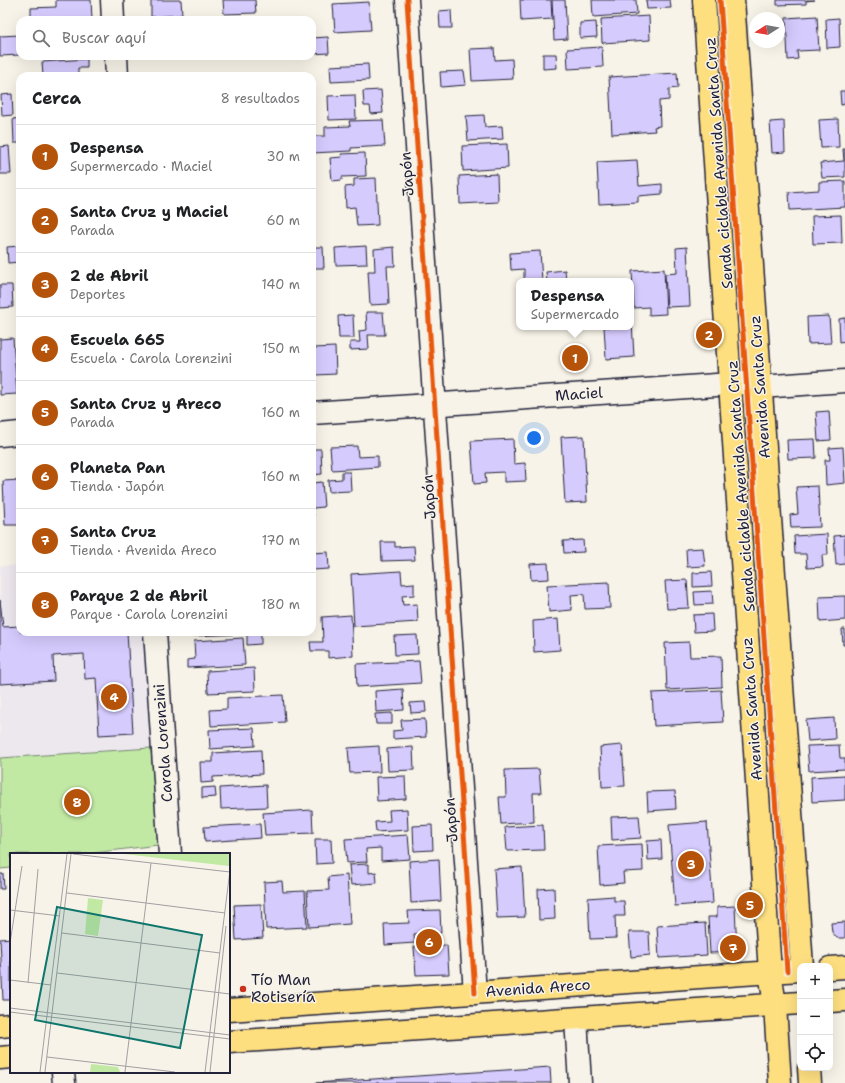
<!DOCTYPE html>
<html lang="es">
<head>
<meta charset="utf-8">
<style>
	body { margin:0; font-family:"Shantell Sans",sans-serif; background:#f2f2f2; color:#202124 }
	.controls { position:absolute; right:12px; bottom:12px; display:grid; overflow:hidden; border-radius:8px; box-shadow:0 4px 16px #0002 }
	.controls button { width:36px; height:36px; display:grid; place-items:center; padding:0; border:0; border-bottom:1px solid #e0e0e0; background:#fff; color:#202124; font:20px sans-serif }
	.compass { position:absolute; left:749px; top:12px; width:36px; height:36px; border-radius:50%; background:#fff; box-shadow:0 4px 16px #0002; rotate:259deg }
	.you { position:absolute; left:534px; top:438px; width:14px; height:14px; margin:-10px; border:3px solid #fff; border-radius:50%; background:#1a73e8; box-shadow:0 0 0 6px #1a73e833 }
	.badge { display:grid; place-items:center; width:26px; height:26px; border-radius:50%; background:#b45309; color:#fff; font-size:13px; font-weight:700 }
	.pin { position:absolute; translate:-50% -50%; border:2px solid #fff; box-shadow:0 1px 4px #0006 }
	.popup { position:absolute; left:516px; top:278px; width:118px; height:52px; box-sizing:border-box; display:grid; place-content:center; border-radius:8px; background:#fff; filter:drop-shadow(0 1px 3px #0005); font-size:13px; white-space:nowrap; color:#757577 }
	.popup b { font-size:15px; color:#202124 }
	.popup::after { content:''; position:absolute; left:50%; top:100%; margin-left:-8px; border:8px solid transparent; border-top-color:#fff }
	.list { margin:0; padding:0; list-style:none }
	h2 { display:flex; justify-content:space-between; align-items:center; height:52px; margin:0; padding:0 16px; font-size:17px }
	h2 small { font-size:13px; font-weight:400; color:#757577 }
	.list li { display:grid; grid-template-columns:26px 1fr auto; gap:12px; align-items:center; box-sizing:border-box; height:64px; padding:0 16px; border-top:1px solid #e0e0e0 }
	.list b { display:block; font-size:15px; white-space:nowrap }
	.list p { margin:0; font-size:13px; white-space:nowrap; color:#757577 }
	.list em { font-size:13px; font-style:normal; color:#757577 }
	.icon { flex:none; width:22px; height:22px; fill:none; stroke:currentColor; stroke-width:2; stroke-linecap:round; stroke-linejoin:round }
	.map { position:relative; flex:none; width:845px; height:1083px; overflow:hidden }
	.search { position:absolute; background:#fff; box-shadow:0 4px 16px #0002; left:16px; top:16px; width:300px; height:44px; display:flex; align-items:center; gap:10px; box-sizing:border-box; padding:0 14px; border-radius:12px; color:#757577; font-size:15px }
	.panel { position:absolute; background:#fff; box-shadow:0 4px 16px #0002; left:16px; top:72px; width:300px; height:564px; border-radius:12px }
	.map>svg:first-child { display:block }
</style>
</head>
<body>
<div class="map">
<svg width="845" height="1083" viewBox="0 0 845 1083">
	<rect width="100%" height="100%" fill="#f7f3e8"/>
	<filter id="ink" filterUnits="userSpaceOnUse"><feTurbulence type="fractalNoise" baseFrequency=".025" numOctaves="2"/><feDisplacementMap in="SourceGraphic" scale="8" xChannelSelector="R" yChannelSelector="G"/><feConvolveMatrix kernelMatrix="1 2 1 2 8 2 1 2 1" color-interpolation-filters="sRGB"/></filter>
	<g filter="url(#ink)">
		<path fill="#ede7ee" d="M20,565V632H147L151,748L0,758V566Z"/>
		<path fill="#c2e9a4" stroke="#728670" d="M151,748L158,845L85,854H11V868L0,869V758Z"/>
		<path fill="#d6cbfd" stroke="#22223b" d="M56,0H91L92,20H31V8L56,7Z
			M151,0H181L182,15L151,17Z
			M223,0H255L256,13L224,14Z
			M520,0H551L552,19L521,21Z
			M552,0H565L567,39L554,40Z
			M592,0H636L637,14L593,17Z
			M646,0H670L671,8L647,9Z
			M777,0H815L806,1V4L777,5Z
			M369,2L371,30L335,32L333,4Z
			M451,10L452,28H440L439,11Z
			M649,16L650,40L602,43L601,19Z
			M817,16L819,50L797,51L798,59L788,60L786,18Z
			M839,18L840,47L827,48L826,19Z
			M596,22L597,37L580,38V23Z
			M20,35V55L0,56V36Z
			M328,37L329,53L312,54V38Z
			M602,47L603,67L568,69L567,49Z
			M494,48L495,60L512,59L513,79L472,81L470,49Z
			M543,54H556L557,68L543,69Z
			M87,59V68H78V76H43L42,62Z
			M368,64L369,80L331,82L330,66Z
			M464,71L466,85L441,87L440,72Z
			M677,73L678,88L669,89V100L659,101L660,126L654,127L655,131L612,134L609,77Z
			M381,90L383,113L371,114L370,106H364L363,91Z
			M840,91H845V104L841,105Z
			M12,94L13,115L2,116L1,95Z
			M355,95L356,119L329,120L328,96Z
			M484,115L485,127L502,126L503,139L468,141L466,116Z
			M20,118V143H14L13,119Z
			M838,119L839,147L821,148L819,120Z
			M383,120L385,146L351,148V151L312,153V136H325V127L350,126L349,121Z
			M784,121L785,152L772,153L770,122Z
			M507,144L508,168L463,171L462,146Z
			M9,146L11,174H0V147Z
			M843,149H845V177L822,178L820,163L844,161Z
			M365,153L366,176L342,177V180L332,181L330,158L342,157L341,154Z
			M637,160L639,186L662,184V194L638,196V202L599,204L597,162Z
			M497,174L498,202L460,204L459,176Z
			M376,178L378,225L357,226L355,207L346,208L345,187L354,186V179Z
			M845,181V207L790,210L789,192L819,190V182Z
			M841,215L842,243L813,244L812,216Z
			M20,246V262L8,263L7,247Z
			M366,246L367,264L336,265L335,248Z
			M312,247H323L324,268H312Z
			M394,247L395,266H387L389,304L370,305L368,271H375L374,249Z
			M687,247L690,306L667,307L665,274L677,273L676,248Z
			M540,251L542,281H524V269L511,270L510,253Z
			M664,269L666,314L649,315V307L634,308L632,271Z
			M565,270L566,281H547L546,272Z
			M0,285H12L13,307L0,308Z
			M631,303L634,357L606,359L604,327H631Z
			M366,312H383L385,335H368L369,349L350,350V342H360L359,331L367,330Z
			M353,315L354,338H339L338,316Z
			M829,316L831,343L808,344L807,317Z
			M845,318V341L840,342L839,319Z
			M13,338L17,394L0,395V339Z
			M335,347L336,374L316,375L314,348Z
			M18,348H20V387Z
			M829,411L831,440L818,441L816,412Z
			M584,436L587,502L565,503L561,437Z
			M513,439L514,464L525,463L526,481L504,482V472L485,473L486,483L474,484L471,441Z
			M815,439L816,458L788,459L787,440Z
			M357,446L358,457L378,456V467L332,470L330,447Z
			M843,447L845,483L826,485L825,460H830L829,448Z
			M312,449H321L322,474L312,475Z
			M342,472H350L351,491L329,492L328,480L342,479Z
			M20,480V525H5L3,481Z
			M322,482L324,507L313,508L314,516L312,517V483Z
			M818,486L820,527L791,528L790,515L798,514L796,487Z
			M827,534L828,555H822L823,567L807,568L806,554H795L794,536Z
			M845,535V564L836,565L834,536Z
			M583,540L584,552L564,553L563,541Z
			M381,542H395V547L414,546L415,560L382,561Z
			M703,548L705,566L687,567L686,549Z
			M328,552L329,569L312,570V553Z
			M548,563L549,579L531,580L530,564Z
			M401,571L402,584L414,583V595L402,596L403,605L417,604L418,622L354,626L351,574Z
			M711,572L712,586L693,587V573Z
			M687,580L689,608L667,609L665,581Z
			M609,582L610,608L585,609L584,594L571,595L572,610L549,612L547,585Z
			M712,591L713,604L695,605L694,592Z
			M845,596V620L820,622L819,597Z
			M0,600L3,627L20,626V632H127L133,733L99,735L96,678L85,679L84,654L53,656L54,681L0,684Z
			M712,614L713,631L694,632L693,615Z
			M351,615L353,656L328,658V651H311L310,642H323L322,617Z
			M558,619L560,650L534,652L533,621Z
			M842,629H845V645H843Z
			M192,632H261V644L247,645V634L192,636Z
			M417,635L418,654L395,655L394,636Z
			M243,638L245,665L187,668V660L195,659L194,641Z
			M689,642L690,657L721,656L722,687L667,690L665,643Z
			M419,661L421,683L357,687L356,664Z
			M254,668L255,691L208,693L207,671Z
			M403,689L404,710L376,712L375,691Z
			M721,690L723,722L654,726L652,693Z
			M283,695L285,722L211,726L210,710L227,709V698Z
			M425,702L426,712L411,713L410,703Z
			M392,713V724H376L375,714Z
			M834,718L835,739L808,741L806,720Z
			M425,719L426,737L393,739V731L402,730L401,720Z
			M254,728L255,746L210,749L209,730Z
			M622,745L625,786L602,787L600,747Z
			M839,745L840,758H845V769L809,771L807,746Z
			M379,746L380,772L350,773L348,748Z
			M413,747L414,770L388,771L387,749Z
			M261,750L262,774L213,777V782L201,783L200,762H213V753Z
			M539,769L541,793H533L534,822L501,824L499,797H506L505,770Z
			M845,775V800L812,802L811,777Z
			M405,776L406,799L377,801L376,777Z
			M266,785L267,807L221,809L220,788Z
			M215,787L216,797L202,798V788Z
			M675,791L676,809L648,811L647,792Z
			M407,809L408,830L376,832L375,822L390,821L389,810Z
			M312,810L313,833L265,835L263,813Z
			M639,816L641,838L612,840L611,817Z
			M707,822L713,903L675,906L669,825Z
			M260,824L261,838L205,842L204,827Z
			M432,825L433,850L414,851L413,826Z
			M543,825L544,850L507,851L505,827Z
			M408,835L410,859L381,861V848L366,849L367,862L347,863L345,839Z
			M315,839H331L332,863L316,864Z
			M661,840L662,859L648,860L647,841Z
			M642,844L643,871L623,872L624,883L600,885L598,846Z
			M439,859L441,901L411,903L409,861Z
			M369,864V873L376,872L377,883L351,885L349,865Z
			M522,867L525,917L497,918L494,869Z
			M0,874H3L4,889H0Z
			M347,875L350,924L309,927L307,891L329,890L328,877Z
			M282,881L283,892L305,891L307,927L266,929L264,882Z
			M554,888L555,919L539,920L538,889Z
			M614,896V901H624L625,916H615L616,938L590,939L588,898Z
			M261,904L263,938L236,940L234,905Z
			M735,906L737,952L710,953L708,917H717V907Z
			M440,910L441,933L414,934L415,943L385,945L384,924L409,923L408,911Z
			M845,922V938H837L832,932L831,923Z
			M705,923L707,955L659,958L657,926Z
			M629,932H649L650,955L631,957Z
			M11,938V1000H3L0,939Z
			M447,945L449,974L416,975L414,947Z
			M550,1067L551,1083H315Z"/>
		<g fill="none" stroke-linecap="round" stroke-linejoin="round">
			<g stroke="#22223b" stroke-width="25">
				<path id="minor" d="M112,0L113,20
					M407,0L475,993
					M116,56L117,76
					M312,413L745,383L760,387L845,381
					M0,435L20,433
					M155,632L170,854
					M576,1019L580,1083
					M63,1072L64,1083"/>
			</g>
			<g stroke="#22223b" stroke-width="25">
				<path id="major" d="M704,0L770,972L775,1005L780,1083
					M733,0L802,966
					M830,968L845,967
					M830,1001L845,1000
					M229,1010L800,970
					M0,1026L11,1025
					M229,1042L800,1003
					M0,1058L11,1057
					M809,1068L810,1083"/>
			</g>
			<use href="#minor" stroke="#f7f3e8" stroke-width="22"/>
			<use href="#major" stroke="#fedf80" stroke-width="22"/>
			<g stroke="#f7f3e8" stroke-width="8">
				<path id="cycleway" d="M407,0L475,993
					M720,0L787,971"/>
			</g>
			<use href="#cycleway" stroke="#e8590c" stroke-width="5"/>
		</g>
	</g>
	<circle fill="#c8321e" stroke="#f7f3e8" stroke-width="1.5" cx="243" cy="989" r="4"/>
	<g text-anchor="middle" stroke-width="3" stroke-linejoin="round" paint-order="stroke">
		<g font-size="15" fill="#22223b" stroke="#f7f3e8">
			<text transform="translate(719 163) rotate(-94)" y="5">Senda ciclable Avenida Santa Cruz</text>
			<text transform="translate(407 174) rotate(-94)" y="5">Japón</text>
			<text transform="translate(760 387) rotate(-94)" y="5">Avenida Santa Cruz</text>
			<text transform="translate(579 394) rotate(-4)" y="5">Maciel</text>
			<text transform="translate(741 486) rotate(-94)" y="5">Senda ciclable Avenida Santa Cruz</text>
			<text transform="translate(429 497) rotate(-94)" y="5">Japón</text>
			<text transform="translate(752 709) rotate(-94)" y="5">Avenida Santa Cruz</text>
			<text transform="translate(163 743) rotate(-94)" y="5">Carola Lorenzini</text>
			<text transform="translate(451 820) rotate(-94)" y="5">Japón</text>
			<text transform="translate(538 988) rotate(-4)" y="5">Avenida Areco</text>
		</g>
		<g font-size="15" fill="#22223b" stroke="#f7f3e8" text-anchor="start">
			<text x="251" y="985">Tío Man<tspan x="251" dy="17">Rotisería</tspan></text>
		</g>
	</g>
	<g transform="translate(10 853)">
		<rect width="220" height="220" fill="#f7f3e8"/>
		<path d="M114,1H220V4L219,13ZM78,45L93,47L88,83L75,81ZM81,211L108,214L110,219H80Z" fill="#c2e9a4"/>
		<path fill="none" stroke="#a29fa3" stroke-width="1" d="M63,1L220,19M57,40L215,60M0,57L50,63M52,80L210,100M0,90L12,13M47,120L220,141M0,127L41,132M18,130L28,16M0,155L220,182M0,159L220,186M37,204L165,219M30,219L57,1M35,219L61,1M115,219L141,10M195,219L220,17M200,219L216,73"/>
		<path fill="#0f766e" fill-opacity="0.15" stroke="#0f766e" stroke-width="2" d="M47,54L192,82L170,195L25,167Z"/>
		<rect width="220" height="220" fill="none" stroke="#22223b" stroke-width="2"/>
	</g>
</svg>
<div class="controls">
<button>+</button>
<button>−</button>
<button><svg class="icon" aria-label="locate" viewBox="0 0 24 24"><circle cx="12" cy="12" r="6"/><path d="M12 2v4M12 18v4M2 12h4M18 12h4"/></svg></button>
</div>
<svg class="compass" viewBox="-18 -18 36 36"><path d="M0-13l5 13h-10z" fill="#e53935"/><path d="M0 13l5-13h-10z" fill="#757577"/></svg>
<div class="you"></div>
<div class="pin badge" style="left:575px;top:358px">1</div>
<div class="popup"><b>Despensa</b>Supermercado</div>
<div class="pin badge" style="left:709px;top:335px">2</div>
<div class="pin badge" style="left:691px;top:864px">3</div>
<div class="pin badge" style="left:114px;top:697px">4</div>
<div class="pin badge" style="left:750px;top:905px">5</div>
<div class="pin badge" style="left:429px;top:942px">6</div>
<div class="pin badge" style="left:733px;top:948px">7</div>
<div class="pin badge" style="left:77px;top:802px">8</div>
<div class="search"><svg class="icon" aria-label="search" viewBox="0 0 24 24"><circle cx="10" cy="10" r="6"/><path d="M15 15l6 6"/></svg>Buscar aquí</div>
<section class="panel">
<h2>Cerca<small>8 resultados</small></h2>
<ul class="list">
<li><span class="badge">1</span><div><b>Despensa</b><p>Supermercado · Maciel</p></div><em>30 m</em></li>
<li><span class="badge">2</span><div><b>Santa Cruz y Maciel</b><p>Parada</p></div><em>60 m</em></li>
<li><span class="badge">3</span><div><b>2 de Abril</b><p>Deportes</p></div><em>140 m</em></li>
<li><span class="badge">4</span><div><b>Escuela 665</b><p>Escuela · Carola Lorenzini</p></div><em>150 m</em></li>
<li><span class="badge">5</span><div><b>Santa Cruz y Areco</b><p>Parada</p></div><em>160 m</em></li>
<li><span class="badge">6</span><div><b>Planeta Pan</b><p>Tienda · Japón</p></div><em>160 m</em></li>
<li><span class="badge">7</span><div><b>Santa Cruz</b><p>Tienda · Avenida Areco</p></div><em>170 m</em></li>
<li><span class="badge">8</span><div><b>Parque 2 de Abril</b><p>Parque · Carola Lorenzini</p></div><em>180 m</em></li>
</ul>
</section>
</div>
</body>
</html>
